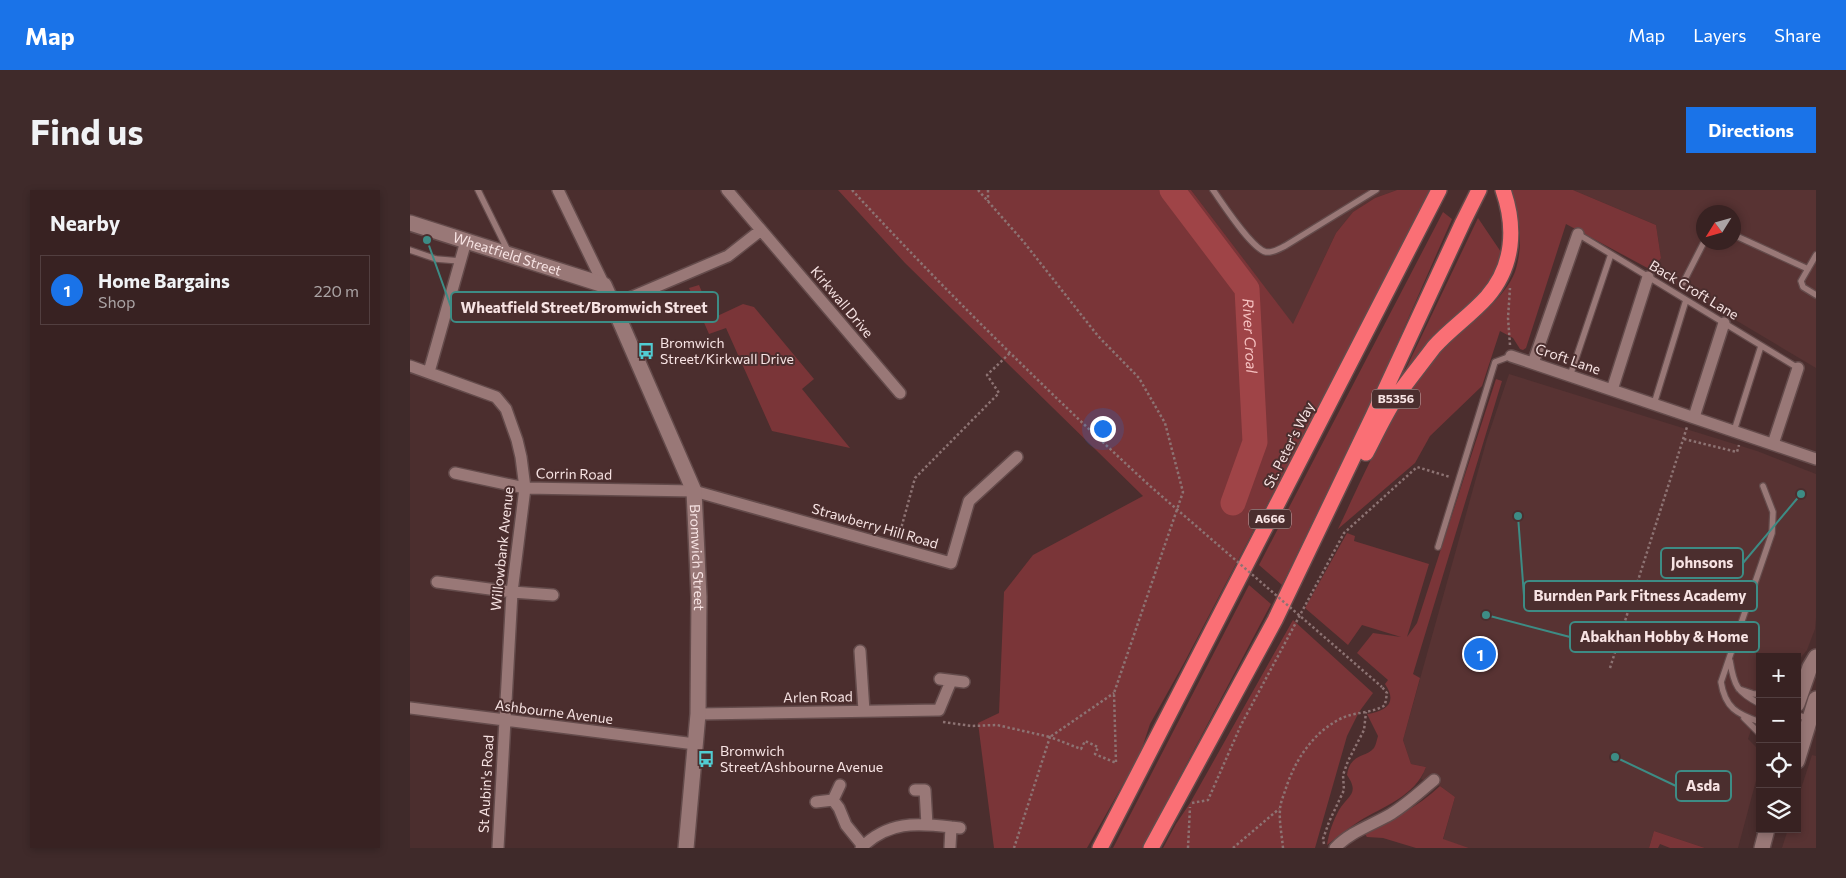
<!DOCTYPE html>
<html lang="en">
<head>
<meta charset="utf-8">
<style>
	body { margin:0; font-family:Commissioner,sans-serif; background:#3f2a2a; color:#f1f3f6 }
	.controls { position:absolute; right:15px; bottom:15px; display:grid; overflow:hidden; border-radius:0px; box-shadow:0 2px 8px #0003 }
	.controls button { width:45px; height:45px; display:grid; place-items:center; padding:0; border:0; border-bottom:1px solid #523f40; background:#382222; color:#f1f3f6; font:25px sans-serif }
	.compass { position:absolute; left:1286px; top:15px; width:45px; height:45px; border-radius:50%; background:#382222; box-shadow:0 2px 8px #0003; rotate:233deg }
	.you { position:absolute; left:692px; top:238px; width:18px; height:18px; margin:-12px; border:4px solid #fff; border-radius:50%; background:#1a73e8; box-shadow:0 0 0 8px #1a73e833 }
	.badge { display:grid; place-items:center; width:32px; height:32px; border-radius:50%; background:#1a73e8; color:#fff; font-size:16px; font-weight:700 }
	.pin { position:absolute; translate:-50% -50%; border:2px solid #fff; box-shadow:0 1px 5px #0006 }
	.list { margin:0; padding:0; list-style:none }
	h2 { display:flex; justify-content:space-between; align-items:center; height:65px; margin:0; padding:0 20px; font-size:21px }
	h2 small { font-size:16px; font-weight:400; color:#aba4a5 }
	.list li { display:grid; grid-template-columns:32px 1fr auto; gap:15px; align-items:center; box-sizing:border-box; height:70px; margin:0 10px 10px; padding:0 10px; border:1px solid #523f40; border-radius:0px }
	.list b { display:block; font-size:19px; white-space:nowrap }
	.list p { margin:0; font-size:16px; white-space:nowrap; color:#aba4a5 }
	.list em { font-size:16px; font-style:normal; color:#aba4a5 }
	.icon { flex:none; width:28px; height:28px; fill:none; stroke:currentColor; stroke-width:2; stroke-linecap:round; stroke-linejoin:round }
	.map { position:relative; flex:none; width:1406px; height:658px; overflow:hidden; border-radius:0px }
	header { display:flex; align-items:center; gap:30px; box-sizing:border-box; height:70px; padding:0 25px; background:#1a73e8; color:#fff }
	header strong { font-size:24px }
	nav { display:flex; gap:28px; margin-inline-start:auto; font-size:18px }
	.intro { display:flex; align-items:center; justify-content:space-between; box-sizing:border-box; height:120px; padding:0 30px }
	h1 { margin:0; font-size:35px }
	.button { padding:12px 22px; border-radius:0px; background:#1a73e8; color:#fff; font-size:18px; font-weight:700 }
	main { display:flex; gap:30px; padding:0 30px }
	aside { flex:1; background:#382222; border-radius:0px; box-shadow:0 2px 8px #0003 }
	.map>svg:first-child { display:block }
</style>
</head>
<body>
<header>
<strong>Map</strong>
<nav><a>Map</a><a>Layers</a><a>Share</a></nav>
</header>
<div class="intro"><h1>Find us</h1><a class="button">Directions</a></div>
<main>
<aside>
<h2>Nearby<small></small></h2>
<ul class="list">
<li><span class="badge">1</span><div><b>Home Bargains</b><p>Shop</p></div><em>220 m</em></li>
</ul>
</aside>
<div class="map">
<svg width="1406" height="658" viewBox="0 0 1406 658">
	<rect width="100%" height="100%" fill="#4b2e2e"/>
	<path fill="#583333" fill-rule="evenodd" d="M781,0H987L965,8L943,22L926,43L883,135Z
		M1163,0H1406V178L1243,81L1251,68L1246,35ZM1294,22H1324V52H1294Z
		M1099,184L1347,261L1406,284V428L1405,439L1397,460L1387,472V467H1350V513L1338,549L1346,557L1350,568L1348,583L1328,658H1295L1244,641L1239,658H1059L1033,650L1045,607L1030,596L1011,589L1016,577L1001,574L993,550L1077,249Z
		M1402,565L1406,566V658H1372L1378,639H1387V611Z"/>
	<path fill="#7a3538" d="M428,0H781L883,134L926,43L943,22L965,8L987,0H1022L774,473L740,534L730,564L677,658H584L568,533L589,523L594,402L623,365L733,306L495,73Z
		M1100,0H1163L1246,35L1251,68L1243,81L1156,34L1116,158L1113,160L1110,159L1103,148L1090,141L1072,196L1020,246L1005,273L928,339C954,285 976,231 1014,183C1022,173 1031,161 1041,152C1061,133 1095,108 1105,82C1114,54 1110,26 1100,0Z
		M1033,22L1042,29L971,190L872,395L849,375Z
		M1068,28L1093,65L1086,87L992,187Z
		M289,95L303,128L333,114L344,117L404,189L392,199L440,258L362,241L316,138L299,144L279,98Z
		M1086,189L1092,191L1003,484L1010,488L993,550L1001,574L1016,577C1005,607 973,616 948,632C937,639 927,647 917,655C919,642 923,631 929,620C938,605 950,604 937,585C940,563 956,568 964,558C966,555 967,549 968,546L957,524C976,521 988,513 975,494L978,490L947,463L963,443L991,447L952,435L938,455L895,418L937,343L945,346L944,351L1019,374L997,447L1007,433Z
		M839,395L861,414L732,658H703Z
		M883,430L963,503L949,522L937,546L905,658H753L766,634L780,613Z
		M1030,596L1045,607L1033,649L1059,658H1006L973,648L957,647L954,643C981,630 1008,617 1030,596Z
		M1244,641L1295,658H1260L1250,654L1248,658H1239Z"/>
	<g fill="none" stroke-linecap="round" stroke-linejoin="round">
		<path stroke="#9f4447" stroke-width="25" id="s1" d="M762,0L837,99L845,252L823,313"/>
		<g stroke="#644b4b" stroke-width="8">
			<path id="lane" d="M68,0L98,61
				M803,0C813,14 841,58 856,62C863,63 869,59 875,56L966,0
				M1168,44L1388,178
				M1324,45L1398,79
				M0,60L26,69L50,71
				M1406,65L1391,91L1393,97L1406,105
				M1273,93L1294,52
				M1160,186L1201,64
				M1244,214L1276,110
				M1324,241L1351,156
				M1028,357L1085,172L1101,166
				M1320,471C1324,496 1327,502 1350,514
				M1329,499L1344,504H1350
				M1387,525L1400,529
				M1334,528L1350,544
				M1350,532C1327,524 1315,518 1311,492L1362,343L1363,322L1353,296"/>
		</g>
		<g stroke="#644b4b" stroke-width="14">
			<path id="street" d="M148,0L194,95
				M317,0L490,203
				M203,115L318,66L351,40
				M1101,166L1406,269
				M1123,173L1168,44
				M0,176L86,207L96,219L107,250L111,267L115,298L102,402L88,658
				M19,182L56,51
				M1202,200L1238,87
				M1284,227L1314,133
				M1363,254L1388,178
				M45,283L115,298L284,301L541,373L559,311L607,267
				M27,392L102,402L143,405
				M450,461L454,521
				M530,489L554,492
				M0,518L285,554
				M288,524L529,520L541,491
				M505,600H515L517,635
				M423,610L429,618L436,635L453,656
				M406,612L423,610L430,595
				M540,657L541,637L550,638
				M451,658C478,631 506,633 541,637
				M925,658C940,642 962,635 981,624C997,614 1010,602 1024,590"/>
		</g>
		<g stroke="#644b4b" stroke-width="18">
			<g id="secondary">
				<path id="s2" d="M0,33L194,95L203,115L284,301L289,407L288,524L276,658"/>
				<path d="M1387,514L1400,477L1406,467"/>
				<path d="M1387,571L1406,509"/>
				<path d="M1352,658L1357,639"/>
			</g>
		</g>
		<g stroke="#644b4b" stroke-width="18">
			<path id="highway" d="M956,263C966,244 975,224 987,206C999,189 1012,173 1024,157C1040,139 1061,125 1077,107C1104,76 1106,37 1093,0
				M690,658L1029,0
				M741,658L865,430L963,226L1053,32L1069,0"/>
		</g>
		<path stroke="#8d7373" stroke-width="2.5" stroke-dasharray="2.5 2.5" stroke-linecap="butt" d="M442,0C537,103 637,201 740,296
			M568,0L613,51L688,146L729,188L755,233L773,302L704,503L706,573L685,564L688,557L675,551L671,559L640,547L604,658
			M578,0V11
			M1100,155L1098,128L1100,98
			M1274,249L1327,262L1329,255
			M489,346L505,288L589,203L577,185L601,162
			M1200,478L1277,237
			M533,532L562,536L587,535L640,547L704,503
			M782,613L798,610L831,535L934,343L1007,277L1040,287
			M914,654L913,649L919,632L934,600L933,585L938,571L954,540L956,522
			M778,658L780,617
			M823,658L869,619
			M873,658C872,646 869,632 870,620C870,614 873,607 875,601C884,572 901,545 928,530C944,521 962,524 975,515L977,503L972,497"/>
		<use href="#lane" stroke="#997877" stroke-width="5.5"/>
		<use href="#street" stroke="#997877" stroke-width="11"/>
		<use href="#secondary" stroke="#997877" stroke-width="15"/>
		<use href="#highway" stroke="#fa6f75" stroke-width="15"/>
		<path stroke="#8d7373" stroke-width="2.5" stroke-dasharray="2.5 2.5" stroke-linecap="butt" d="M740,296L972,497"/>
	</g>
	<defs>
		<g id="bus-bare" transform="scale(1.35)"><path d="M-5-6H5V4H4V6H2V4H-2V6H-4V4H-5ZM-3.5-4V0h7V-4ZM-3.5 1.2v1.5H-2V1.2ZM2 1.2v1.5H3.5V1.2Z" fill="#51ccd2" stroke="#4b2e2e" stroke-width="2.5" paint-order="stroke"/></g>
	</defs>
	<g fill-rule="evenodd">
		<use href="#bus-bare" x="236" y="161"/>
		<use href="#bus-bare" x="296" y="569"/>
	</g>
	<g text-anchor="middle" stroke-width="4" stroke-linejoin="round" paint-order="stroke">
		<g fill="#4b2e2e" stroke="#c3adad" stroke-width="1">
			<rect x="962" y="199.5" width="48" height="19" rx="4"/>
			<rect x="839" y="319.5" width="42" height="19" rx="4"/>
		</g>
		<g font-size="12" font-weight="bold" fill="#f7e3e3">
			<text x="986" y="213">B5356</text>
			<text x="860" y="333">A666</text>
		</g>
		<g font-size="14" fill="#f7e3e3" stroke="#4b2e2e">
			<text dy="5" stroke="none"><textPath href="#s2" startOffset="102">Wheatfield Street</textPath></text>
			<text transform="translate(1284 100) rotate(31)" y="5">Back Croft Lane</text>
			<text transform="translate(432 112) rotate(50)" y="5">Kirkwall Drive</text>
			<text transform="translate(1158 169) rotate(19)" y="5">Croft Lane</text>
			<text transform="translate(879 255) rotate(-63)" y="5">St. Peter's Way</text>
			<text transform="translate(164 284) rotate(1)" y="5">Corrin Road</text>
			<text transform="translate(465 336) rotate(16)" y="5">Strawberry Hill Road</text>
			<text transform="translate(92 359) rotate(-84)" y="5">Willowbank Avenue</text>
			<text dy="5" stroke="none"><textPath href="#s2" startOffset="495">Bromwich Street</textPath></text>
			<text transform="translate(408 507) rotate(-1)" y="5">Arlen Road</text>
			<text transform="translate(144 522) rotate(7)" y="5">Ashbourne Avenue</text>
			<text transform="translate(76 594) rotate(-87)" y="5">St Aubin's Road</text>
		</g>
		<g font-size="14" fill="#f7e3e3" stroke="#4b2e2e" text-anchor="start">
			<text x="250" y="158">Bromwich<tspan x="250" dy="16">Street/Kirkwall Drive</tspan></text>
			<text x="310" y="566">Bromwich<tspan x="310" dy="16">Street/Ashbourne Avenue</tspan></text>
		</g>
		<g font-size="15" font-style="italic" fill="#f6c1c0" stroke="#4b2e2e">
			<text dy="5" stroke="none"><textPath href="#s1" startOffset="171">River Croal</textPath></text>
		</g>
	</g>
	<path fill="none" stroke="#3d8c85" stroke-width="2" d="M17 50L41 117M1391 304L1333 373M1108 326L1114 406M1076 425L1160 447M1205 567L1266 596"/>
	<g fill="#3d8c85" stroke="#4b2e2e" stroke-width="2">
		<circle cx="17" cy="50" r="5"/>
		<circle cx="1391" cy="304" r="5"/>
		<circle cx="1108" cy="326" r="5"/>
		<circle cx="1076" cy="425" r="5"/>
		<circle cx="1205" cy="567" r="5"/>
	</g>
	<g fill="#4b2e2e" stroke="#3d8c85" stroke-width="2">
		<rect x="41" y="102" width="267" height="30" rx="5"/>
		<rect x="1251" y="358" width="82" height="30" rx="5"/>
		<rect x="1114" y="391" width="233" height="30" rx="5"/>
		<rect x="1160" y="432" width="189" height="30" rx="5"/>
		<rect x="1266" y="581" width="55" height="30" rx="5"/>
	</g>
	<g font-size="15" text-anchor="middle" font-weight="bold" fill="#f7e3e3">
		<text x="174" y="123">Wheatfield Street/Bromwich Street</text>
		<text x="1292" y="378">Johnsons</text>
		<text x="1230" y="411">Burnden Park Fitness Academy</text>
		<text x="1254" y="452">Abakhan Hobby &amp; Home</text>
		<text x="1293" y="601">Asda</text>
	</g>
</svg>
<div class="controls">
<button>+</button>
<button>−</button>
<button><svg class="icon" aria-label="locate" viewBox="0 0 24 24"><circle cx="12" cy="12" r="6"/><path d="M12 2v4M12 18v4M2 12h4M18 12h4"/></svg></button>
<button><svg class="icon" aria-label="layers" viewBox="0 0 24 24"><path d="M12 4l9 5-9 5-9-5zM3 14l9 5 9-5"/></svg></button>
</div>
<svg class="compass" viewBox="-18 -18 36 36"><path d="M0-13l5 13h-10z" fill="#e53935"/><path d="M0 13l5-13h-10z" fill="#aba4a5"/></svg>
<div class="you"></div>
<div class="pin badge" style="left:1070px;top:464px">1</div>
</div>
</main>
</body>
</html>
